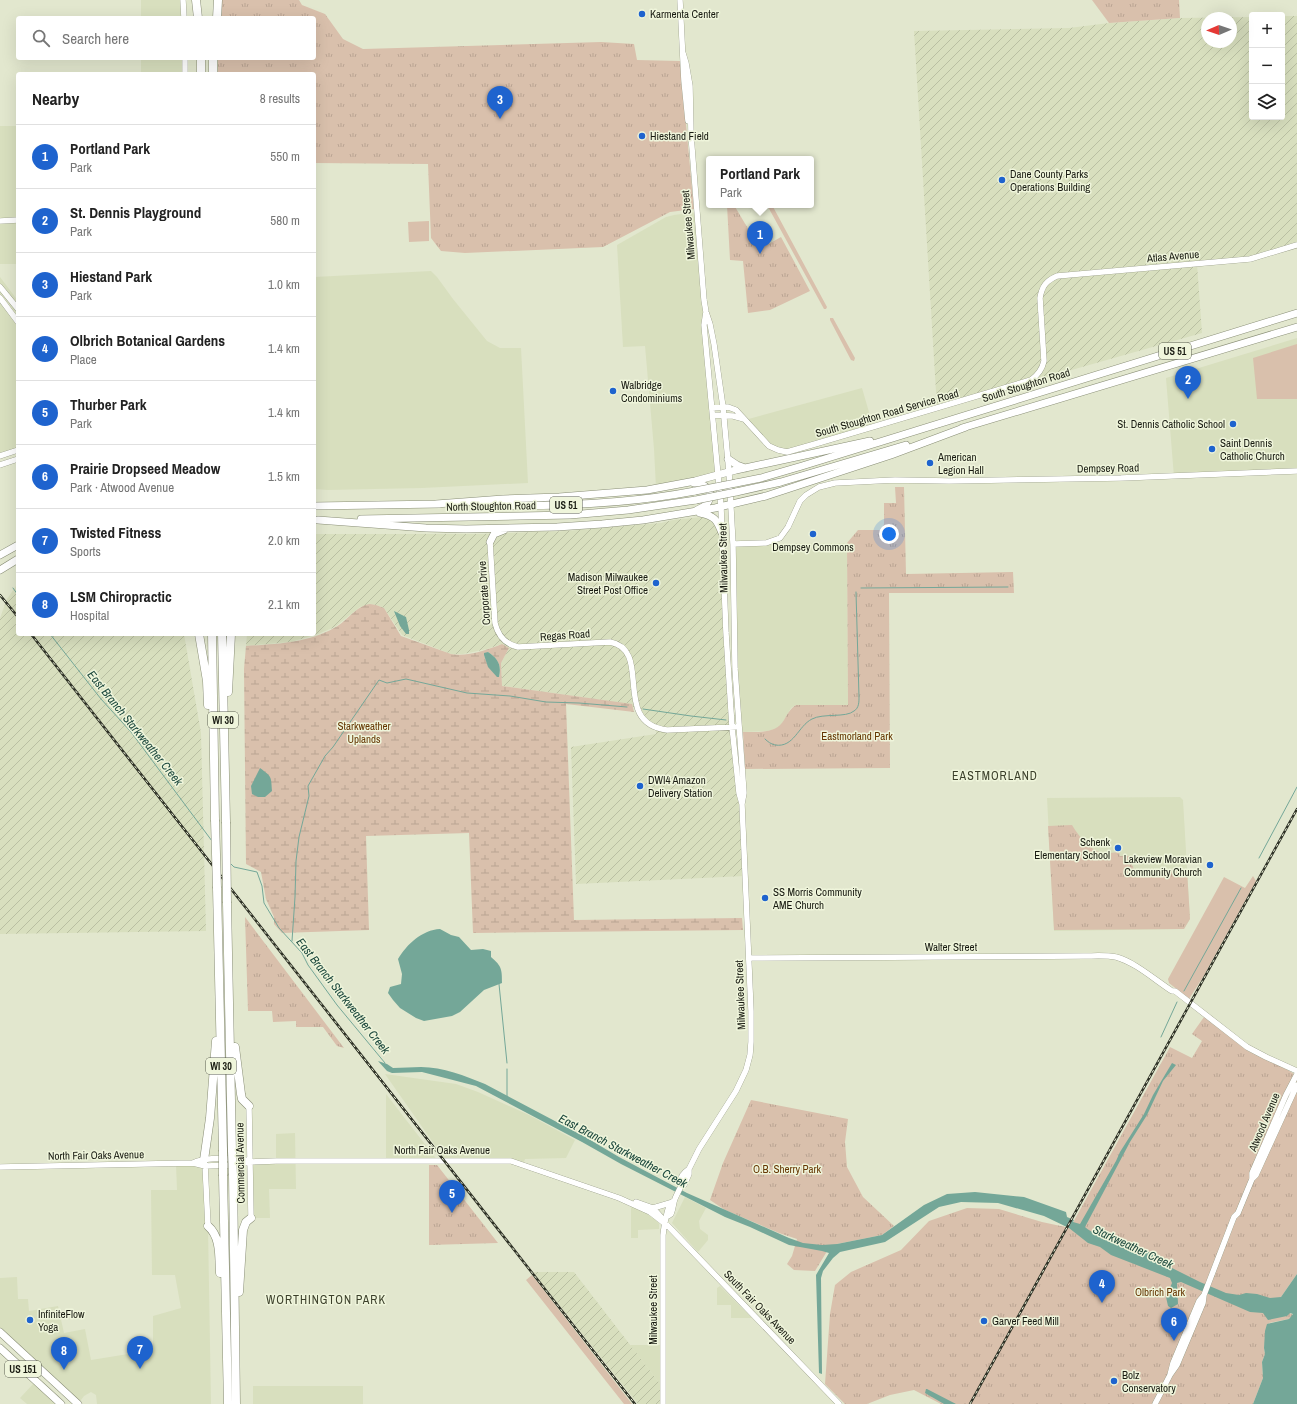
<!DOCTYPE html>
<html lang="en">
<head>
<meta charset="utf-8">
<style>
	body { margin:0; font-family:"Archivo Narrow",sans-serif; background:#f2f2f2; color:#222 }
	.controls { position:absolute; right:12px; top:12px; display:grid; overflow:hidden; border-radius:4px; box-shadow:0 4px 16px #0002 }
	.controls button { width:36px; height:36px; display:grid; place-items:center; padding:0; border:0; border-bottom:1px solid #e0e0e0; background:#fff; color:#222; font:20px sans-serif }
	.compass { position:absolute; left:1201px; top:12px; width:36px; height:36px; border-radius:50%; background:#fff; box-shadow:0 4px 16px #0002; rotate:268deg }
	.you { position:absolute; left:889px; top:534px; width:14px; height:14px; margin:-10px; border:3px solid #fff; border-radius:50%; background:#1a73e8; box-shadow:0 0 0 6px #1a73e833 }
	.badge { display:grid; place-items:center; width:26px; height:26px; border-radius:50%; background:#1e63ce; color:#fff; font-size:13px; font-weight:700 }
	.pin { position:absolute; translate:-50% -33px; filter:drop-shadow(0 1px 2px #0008) }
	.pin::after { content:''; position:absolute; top:21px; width:14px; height:12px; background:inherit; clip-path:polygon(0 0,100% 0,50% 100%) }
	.popup { position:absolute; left:706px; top:156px; width:108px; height:52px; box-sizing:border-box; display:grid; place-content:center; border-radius:4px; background:#fff; filter:drop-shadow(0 1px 3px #0005); font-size:13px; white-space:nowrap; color:#767676 }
	.popup b { font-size:15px; color:#222 }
	.popup::after { content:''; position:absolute; left:50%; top:100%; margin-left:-8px; border:8px solid transparent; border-top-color:#fff }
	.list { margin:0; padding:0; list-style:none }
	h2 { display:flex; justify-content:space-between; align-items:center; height:52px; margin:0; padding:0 16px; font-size:17px }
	h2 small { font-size:13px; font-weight:400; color:#767676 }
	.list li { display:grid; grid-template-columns:26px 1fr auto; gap:12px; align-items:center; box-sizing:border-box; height:64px; padding:0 16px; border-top:1px solid #e0e0e0 }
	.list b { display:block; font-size:15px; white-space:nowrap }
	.list p { margin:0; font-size:13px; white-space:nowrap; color:#767676 }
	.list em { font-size:13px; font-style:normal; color:#767676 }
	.icon { flex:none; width:22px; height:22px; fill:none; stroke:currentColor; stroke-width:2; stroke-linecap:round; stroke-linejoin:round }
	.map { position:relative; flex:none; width:1297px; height:1404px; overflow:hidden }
	.search { position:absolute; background:#fff; box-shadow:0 4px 16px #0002; left:16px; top:16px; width:300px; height:44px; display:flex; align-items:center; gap:10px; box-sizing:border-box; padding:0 14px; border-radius:4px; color:#767676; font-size:15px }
	.panel { position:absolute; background:#fff; box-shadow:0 4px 16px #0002; left:16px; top:72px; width:300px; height:564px; border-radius:4px }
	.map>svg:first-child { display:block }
</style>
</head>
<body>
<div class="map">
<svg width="1297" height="1404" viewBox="0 0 1297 1404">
	<defs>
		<pattern id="industrial-furrows" width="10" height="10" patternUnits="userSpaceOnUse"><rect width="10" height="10" fill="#d8dfbe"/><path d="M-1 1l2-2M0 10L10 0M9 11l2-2" fill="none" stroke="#b9bfa2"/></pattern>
		<pattern id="wetland-marsh" width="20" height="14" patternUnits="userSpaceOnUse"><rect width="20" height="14" fill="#d9c0ac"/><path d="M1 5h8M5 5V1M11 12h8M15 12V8" fill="none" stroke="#baa493"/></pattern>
		<pattern id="park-tufts" width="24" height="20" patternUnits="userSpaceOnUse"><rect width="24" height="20" fill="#d9c0ac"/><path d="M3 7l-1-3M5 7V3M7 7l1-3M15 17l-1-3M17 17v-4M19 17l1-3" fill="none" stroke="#baa493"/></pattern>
	</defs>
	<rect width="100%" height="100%" fill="#e2e7ce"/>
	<path fill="#d8dfbe" d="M141,0H183L184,18H141Z
		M141,58H185V74H141Z
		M0,126H18V264H0Z
		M697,212L718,475L656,488L654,449L645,346L623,347L617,245L666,217L674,215Z
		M431,271L437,277L453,299L487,341L500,348H521L528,483L422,488L328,490L314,489V277Z
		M0,277L18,301V450L0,456Z
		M1297,338V471L1174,477L1166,378Z
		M862,388L873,426L787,452L773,448L745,420Z
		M847,543L848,706L796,705L791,708L783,722L778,728L768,731L743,732L740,727L733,544Z
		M1180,797L1183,800L1190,919L1184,929L1054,931L1047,798Z
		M385,1074L456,1084L478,1092L529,1115L575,1140L566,1158L525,1159L523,1164L446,1161Z
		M386,1094L438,1161H386Z
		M295,1133L296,1189H269L270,1218H251L250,1162L276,1161V1134Z
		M176,1164L205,1166L208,1227L211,1404H97L96,1395L91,1392L84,1396L78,1404L0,1332V1278L17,1277L18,1299H28L29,1311L58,1306L64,1333L85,1329L91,1360L153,1350V1316L181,1308L175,1275H152L151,1190H177Z
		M685,1197L706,1208L699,1221L700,1229L708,1235V1240L698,1252L672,1223Z
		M631,1206L643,1211L656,1220L659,1224V1229L638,1230V1238H631Z
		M720,1286L752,1318H731V1305H717V1288Z
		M630,1345H663L661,1385Z
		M34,1383L55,1404H27L20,1398Z
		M253,1386H363V1404H253Z"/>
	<path fill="url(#industrial-furrows)" fill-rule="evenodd" d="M1282,16H1297V245L1252,259L1197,264L1202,333L937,408L914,31L1069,28L1109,23L1180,18L1252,17V117H1282ZM1207,18H1231V42H1207Z
		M702,517H709L718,531L723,546L745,876L576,884L571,747L656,734V729L636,708L602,700L502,686L501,663L509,648L502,644L487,649L463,654H451L402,635L384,608L376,605L370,604L360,607L335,627L318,634L291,642L246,646L247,634H314V534H481L566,531L661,523L673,520Z
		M18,583V634H184L201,733L206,931L0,934V618L7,599Z
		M533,1272H574L661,1385L663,1404H638Z"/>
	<path fill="#d9c0ac" d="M767,205H772L778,216L827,307L826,309H824Z
		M429,221V241L409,242L408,222Z
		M830,318H833L855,358L854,361L851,360L830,320Z
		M1297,344V399H1257L1253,358Z
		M1253,876L1256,881L1203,977L1189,999L1169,983L1168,979L1224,877L1245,888Z
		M532,1275L632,1404H624L526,1280Z"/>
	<path fill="url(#wetland-marsh)" fill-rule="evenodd" d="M370,604L376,605L384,608L401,636L451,654C467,657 487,650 502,644L509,648L501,663L502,686L632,704L634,712L566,704L574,920L742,918L743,930L473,933L469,833L366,836L369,930L282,933L274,924V917L266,899L261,872L246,864L244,669L246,646C275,644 308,643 334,628C347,622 355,606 370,604ZM488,652C497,658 502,665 499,677C490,671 487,664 484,655Z"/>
	<path fill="url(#park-tufts)" d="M222,0H299L302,5L325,14L343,39L363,49L601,42L634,44L637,60L680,61L694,209L670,212L603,247L465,253L441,251L431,238L428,164L314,163V74H218V58H314V18H221Z
		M1092,0H1179L1180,18L1109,23Z
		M727,205H734L760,249L781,237L810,291L770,310L748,313L743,261L730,260Z
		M895,487H904L906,574L1013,572L1014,593H889L890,768L745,769L743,732C758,732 776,734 784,720C788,713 790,709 796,705H848L847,543L858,530H882L884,524V503H896Z
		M1072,825C1081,840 1092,852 1109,855L1110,853L1119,852L1120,856H1131V863L1134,869L1187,870L1190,919L1184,929L1054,930L1048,826Z
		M245,917L344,1048L337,1046L323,1027H296V1021L273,1022L272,1011H248Z
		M1204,1017L1248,1051L1288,1070L1297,1076V1274L1281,1297L1290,1313L1293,1315L1289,1319L1269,1323L1264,1348L1265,1354L1262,1362L1263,1378L1253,1404H941L914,1390L890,1395L867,1404H845L825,1384L830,1314L835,1285L851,1272L901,1250L929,1221L967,1208L999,1209L1042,1222L1070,1228L1170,1047L1192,1058L1202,1041L1192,1034Z
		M751,1100L848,1119L845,1142L847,1167L863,1197L894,1226L882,1235L837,1244L829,1248L815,1271L794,1270L787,1264L792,1256L797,1239L779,1233L725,1210L710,1200L723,1163Z
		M429,1165H437L498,1243L429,1245Z"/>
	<path fill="#74a798" d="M394,611L406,617L409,630V634H406L400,626Z
		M488,652C497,658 502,664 499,677H497L488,667L484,655V653Z
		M260,768C272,777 271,776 272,791L265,797H258L252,794L251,786Z
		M440,929L451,935L459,937L471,950L483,949L491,951V957C502,966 502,970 502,983L484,990L460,1012L452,1016L424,1021L416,1018L400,1008L393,1000L388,993L390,987L401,984L402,974L398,959C407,944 422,930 440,929Z
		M378,1061L387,1064L393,1068C403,1068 412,1067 421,1067C443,1067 465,1076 485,1084L587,1138L619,1157L687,1193L789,1238L803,1243L822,1245L837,1244L882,1235L924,1205L947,1194L975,1192L1024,1197L1066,1212L1067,1217L1074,1220L1073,1222L1080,1224L1116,1161L1120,1152L1144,1114L1153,1095L1172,1063L1176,1065L1163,1081L1147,1115L1130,1142L1085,1227C1092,1234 1101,1233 1109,1237C1119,1241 1129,1247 1139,1252L1141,1249L1155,1254L1156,1260L1200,1282L1226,1293L1239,1295L1246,1293L1257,1294L1270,1298L1281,1297L1297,1274V1404H1253L1263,1378L1262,1362L1265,1354L1264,1348L1265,1331L1267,1324L1289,1319L1293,1314L1290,1313L1287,1316L1268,1320L1263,1313L1250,1312L1181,1282L1177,1283L1178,1304L1171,1308L1168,1306L1166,1297L1172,1283L1170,1278L1111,1255L1100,1247L1088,1243L1069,1228L1044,1216L998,1203L961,1202L939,1207L885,1242L840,1252L833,1258L823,1271L821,1278L822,1374L819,1373L816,1275L829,1253L822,1251L789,1245L750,1227L725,1217L621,1164L582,1142L476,1086L422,1072L392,1073L387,1071Z
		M926,1389H927L956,1404H944L925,1393Z"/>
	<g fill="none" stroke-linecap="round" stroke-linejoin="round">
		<path stroke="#74a798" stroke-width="1" d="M13,588L18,595
			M861,588L1008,587
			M50,634L101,699L131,732L212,841
			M643,709L691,716L726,720
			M765,739C768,742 771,744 775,745C794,748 798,726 812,719C823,713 846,718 854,711C859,708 859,702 859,697L856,592
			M1259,858L1297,787
			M230,863L234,867L257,872L262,886L264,903L279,928L302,953L308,965L337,1005L385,1063
			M292,941L295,897L296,861L299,837L309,796L308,786L325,756L333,747L379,680L387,683L406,679L467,693L510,696L546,702L579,703L627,707
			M499,984L507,1063
			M1184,991L1241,888
			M1161,1037L1177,1002
			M507,1069V1096"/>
		<g stroke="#898e76" stroke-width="6">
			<path id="tertiary" d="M183,0L184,18
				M680,0L684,81L688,121
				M683,53L686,63L690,86L691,135L704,300L706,312L710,324L714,344L723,407L729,472L733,544L735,669L744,793L742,804
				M185,58V74
				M0,221L18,220
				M0,287L18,309
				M0,298L18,322
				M712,408L728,407L736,410L769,446L778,450L787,452L815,444L1031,380C1038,375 1042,370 1044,361L1040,298C1042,286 1046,281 1057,276L1250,259L1297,245
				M713,415L733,416L744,419
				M0,456L18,450
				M0,465L18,459
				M490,542L495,623C498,636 505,644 518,647L610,642C654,650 610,723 667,730L735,727
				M733,544L766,543L780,538L788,527L800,501L806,495L819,487L835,483L895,480L949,481L1121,478L1297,471
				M749,958L1084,956C1094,956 1106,955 1116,957C1135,962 1155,980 1172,991H1175L1247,1047L1266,1057L1297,1071
				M249,1106L251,1218
				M193,1163C204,1157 238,1157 250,1161
				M205,1164L208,1226
				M0,1167L193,1163L205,1166L235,1165L250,1162L276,1161H511L619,1198L650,1212L668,1226L839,1404
				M1252,1179L1256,1175L1297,1085
				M681,1186C679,1179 683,1173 689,1169
				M636,1202L653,1208L661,1217
				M653,1208L670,1203
				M668,1216L671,1214C673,1209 673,1206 674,1202C675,1197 679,1191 681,1186L684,1185L689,1174V1169L699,1149L736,1091L746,1070L750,1055L751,1042V1011L742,804L739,793L732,727L726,633L721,507L704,325L706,312
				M1170,1375L1173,1363L1199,1301L1204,1295L1234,1217L1238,1213L1252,1179V1173L1286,1095L1297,1074
				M663,1404V1235C664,1226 667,1212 670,1203L674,1201
				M1155,1404L1170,1375L1177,1365L1203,1303L1204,1295"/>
		</g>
		<g stroke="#898e76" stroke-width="8">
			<path id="primary" d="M962,428L1297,327
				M728,459L737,465L745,468
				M694,483C704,483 715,491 708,502C706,506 701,508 697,510
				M736,483L761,478L802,466L1297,313
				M736,492L781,482L906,445
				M436,504L503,499L559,497L647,490L695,481L736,470L870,441
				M476,505C549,507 623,505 695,491
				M314,506L440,504
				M700,513C715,516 717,520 722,533
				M361,519L570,515L628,510L696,500
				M318,520L426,528L466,529L557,527L602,524L643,520L715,508L766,496L891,455L966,427
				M490,542L494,534L504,530
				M0,555L18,545
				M0,570L18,559
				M0,1332L78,1404
				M0,1348L61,1404"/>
		</g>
		<g stroke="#898e76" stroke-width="9">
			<path id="motorway" d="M196,0L198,18
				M217,18L218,0
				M201,58V74
				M213,74V58
				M199,634L207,681L208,705
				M212,634L215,820
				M222,634L226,822
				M228,692L231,634
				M217,888L223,1150
				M227,903L232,1151
				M235,1047L241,1094L242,1099L249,1106
				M204,1160L210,1118L216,1041
				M233,1175L236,1404
				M223,1176L228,1404
				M208,1226C221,1237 219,1257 220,1273
				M239,1292L243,1230L246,1222L251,1218"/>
		</g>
		<use href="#tertiary" stroke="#fff" stroke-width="5.5"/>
		<use href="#primary" stroke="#fff" stroke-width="7"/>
		<use href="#motorway" stroke="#fff" stroke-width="8"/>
		<g stroke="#2d3025" stroke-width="2.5">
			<path id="rail" d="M0,595L18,617
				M31,634L635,1404
				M970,1404L1297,809"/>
		</g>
		<use href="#rail" stroke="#eff5db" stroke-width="1" stroke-dasharray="3" stroke-linecap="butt"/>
		<g stroke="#898e76" stroke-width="8" stroke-linecap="butt">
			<path id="primary-bridge" d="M695,491L736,483
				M696,500L736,492"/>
		</g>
		<g stroke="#898e76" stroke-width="9" stroke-linecap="butt">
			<path id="motorway-bridge" d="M215,820L217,888
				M226,822L227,903
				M223,1150V1176
				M232,1151L233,1175"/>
		</g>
		<use href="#primary-bridge" stroke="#fff" stroke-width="7"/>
		<use href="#motorway-bridge" stroke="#fff" stroke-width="8"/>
	</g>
	<g fill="#1e63ce" stroke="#eff5db" stroke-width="1.5">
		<circle cx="642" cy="14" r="4"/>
		<circle cx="642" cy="136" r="4"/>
		<circle cx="1002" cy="180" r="4"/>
		<circle cx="613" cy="391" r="4"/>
		<circle cx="1233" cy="424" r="4"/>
		<circle cx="1212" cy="449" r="4"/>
		<circle cx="930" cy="463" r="4"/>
		<circle cx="813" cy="534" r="4"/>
		<circle cx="656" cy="583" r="4"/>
		<circle cx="640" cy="786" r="4"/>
		<circle cx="1118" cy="848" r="4"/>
		<circle cx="1210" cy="865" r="4"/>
		<circle cx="765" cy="898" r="4"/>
		<circle cx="30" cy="1320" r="4"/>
		<circle cx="984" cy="1321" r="4"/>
		<circle cx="1114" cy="1381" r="4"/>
	</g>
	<g text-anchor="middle" stroke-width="3" stroke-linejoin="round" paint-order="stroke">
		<g fill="#eff5db" stroke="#585c4e" stroke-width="1">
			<rect x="1159" y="343" width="32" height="16" rx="3"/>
			<rect x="550" y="497" width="32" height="16" rx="3"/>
			<rect x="208" y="712" width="30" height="16" rx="3"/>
			<rect x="206" y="1058" width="30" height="16" rx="3"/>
			<rect x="5" y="1361" width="36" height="16" rx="3"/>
		</g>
		<g font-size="10" font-weight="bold" fill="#181a11">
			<text x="1175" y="355">US 51</text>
			<text x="566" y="509">US 51</text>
			<text x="223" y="724">WI 30</text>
			<text x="221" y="1070">WI 30</text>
			<text x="23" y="1373">US 151</text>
		</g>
		<g font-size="11" fill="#181a11" stroke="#eff5db" text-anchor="start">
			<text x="650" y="18">Karmenta Center</text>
			<text x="650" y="140">Hiestand Field</text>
			<text x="1010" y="178">Dane County Parks<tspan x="1010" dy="13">Operations Building</tspan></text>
			<text x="621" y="389">Walbridge<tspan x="621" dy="13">Condominiums</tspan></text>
			<text x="1225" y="428" text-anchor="end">St. Dennis Catholic School</text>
			<text x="1220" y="447">Saint Dennis<tspan x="1220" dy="13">Catholic Church</tspan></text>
			<text x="938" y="461">American<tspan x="938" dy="13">Legion Hall</tspan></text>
			<text x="813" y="551" text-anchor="middle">Dempsey Commons</text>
			<text x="648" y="581" text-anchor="end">Madison Milwaukee<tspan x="648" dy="13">Street Post Office</tspan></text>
			<text x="648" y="784">DWI4 Amazon<tspan x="648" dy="13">Delivery Station</tspan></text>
			<text x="1110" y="846" text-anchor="end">Schenk<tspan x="1110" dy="13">Elementary School</tspan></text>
			<text x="1202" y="863" text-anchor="end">Lakeview Moravian<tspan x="1202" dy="13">Community Church</tspan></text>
			<text x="773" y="896">SS Morris Community<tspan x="773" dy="13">AME Church</tspan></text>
			<text x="38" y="1318">InfiniteFlow<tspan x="38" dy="13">Yoga</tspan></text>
			<text x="992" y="1325">Garver Feed Mill</text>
			<text x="1122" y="1379">Bolz<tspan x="1122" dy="13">Conservatory</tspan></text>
		</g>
		<g font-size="11" fill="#181a11" stroke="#eff5db">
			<text transform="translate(688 225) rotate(-95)" y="4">Milwaukee Street</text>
			<text transform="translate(1173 256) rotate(-5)" y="4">Atlas Avenue</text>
			<text transform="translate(1026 385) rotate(-17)" y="4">South Stoughton Road</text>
			<text transform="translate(887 413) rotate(-16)" y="4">South Stoughton Road Service Road</text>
			<text transform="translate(1108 468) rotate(-1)" y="4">Dempsey Road</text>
			<text transform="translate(491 506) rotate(-1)" y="4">North Stoughton Road</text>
			<text transform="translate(723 558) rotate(-91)" y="4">Milwaukee Street</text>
			<text transform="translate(484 593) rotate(-94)" y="4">Corporate Drive</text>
			<text transform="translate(565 635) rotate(-4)" y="4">Regas Road</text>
			<text x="951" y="951">Walter Street</text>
			<text transform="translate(740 995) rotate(-92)" y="4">Milwaukee Street</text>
			<text transform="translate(1264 1122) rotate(-67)" y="4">Atwood Avenue</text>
			<text x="442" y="1154">North Fair Oaks Avenue</text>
			<text transform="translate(96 1155) rotate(-1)" y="4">North Fair Oaks Avenue</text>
			<text transform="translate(240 1163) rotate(-91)" y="4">Commercial Avenue</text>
			<text transform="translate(760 1307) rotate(46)" y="4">South Fair Oaks Avenue</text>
			<text transform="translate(653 1310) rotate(-90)" y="4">Milwaukee Street</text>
		</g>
		<g font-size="11" fill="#653602" stroke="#eff5db">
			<text x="364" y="730">Starkweather<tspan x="364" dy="13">Uplands</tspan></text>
			<text x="857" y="740">Eastmorland Park</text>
			<text x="787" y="1173">O.B. Sherry Park</text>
			<text x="1160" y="1296">Olbrich Park</text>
		</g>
		<g font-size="12" font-style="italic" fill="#1b473c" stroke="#eff5db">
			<text transform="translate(135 728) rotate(51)" y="4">East Branch Starkweather Creek</text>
			<text transform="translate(343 996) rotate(52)" y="4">East Branch Starkweather Creek</text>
			<text transform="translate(623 1151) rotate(28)" y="4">East Branch Starkweather Creek</text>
			<text transform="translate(1133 1247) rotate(25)" y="4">Starkweather Creek</text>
		</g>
		<g font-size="12" letter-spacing="1" fill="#3b3f2a" stroke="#eff5db">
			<text x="995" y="780">EASTMORLAND</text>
			<text x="326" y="1304">WORTHINGTON PARK</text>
		</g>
	</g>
</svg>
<div class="controls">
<button>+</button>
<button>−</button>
<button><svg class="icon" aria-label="layers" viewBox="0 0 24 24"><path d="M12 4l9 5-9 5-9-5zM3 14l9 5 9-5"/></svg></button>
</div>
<svg class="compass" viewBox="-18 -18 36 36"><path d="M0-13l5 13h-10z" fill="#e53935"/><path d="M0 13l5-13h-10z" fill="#767676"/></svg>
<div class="you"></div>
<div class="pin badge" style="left:760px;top:254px">1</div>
<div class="popup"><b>Portland Park</b>Park</div>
<div class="pin badge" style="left:1188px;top:399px">2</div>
<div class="pin badge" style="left:500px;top:119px">3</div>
<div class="pin badge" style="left:1102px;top:1303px">4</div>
<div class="pin badge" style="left:452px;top:1213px">5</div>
<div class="pin badge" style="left:1174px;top:1341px">6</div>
<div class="pin badge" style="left:140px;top:1369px">7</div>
<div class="pin badge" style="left:64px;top:1370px">8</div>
<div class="search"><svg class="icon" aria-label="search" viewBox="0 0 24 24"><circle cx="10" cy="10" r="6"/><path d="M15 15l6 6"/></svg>Search here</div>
<section class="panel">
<h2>Nearby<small>8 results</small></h2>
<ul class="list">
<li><span class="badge">1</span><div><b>Portland Park</b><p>Park</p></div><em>550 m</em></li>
<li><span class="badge">2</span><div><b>St. Dennis Playground</b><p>Park</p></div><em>580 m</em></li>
<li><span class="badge">3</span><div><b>Hiestand Park</b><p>Park</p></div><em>1.0 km</em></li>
<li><span class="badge">4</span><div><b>Olbrich Botanical Gardens</b><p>Place</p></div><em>1.4 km</em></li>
<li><span class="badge">5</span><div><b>Thurber Park</b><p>Park</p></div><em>1.4 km</em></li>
<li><span class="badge">6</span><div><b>Prairie Dropseed Meadow</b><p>Park · Atwood Avenue</p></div><em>1.5 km</em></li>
<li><span class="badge">7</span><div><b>Twisted Fitness</b><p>Sports</p></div><em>2.0 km</em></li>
<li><span class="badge">8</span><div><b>LSM Chiropractic</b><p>Hospital</p></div><em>2.1 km</em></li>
</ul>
</section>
</div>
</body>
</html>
